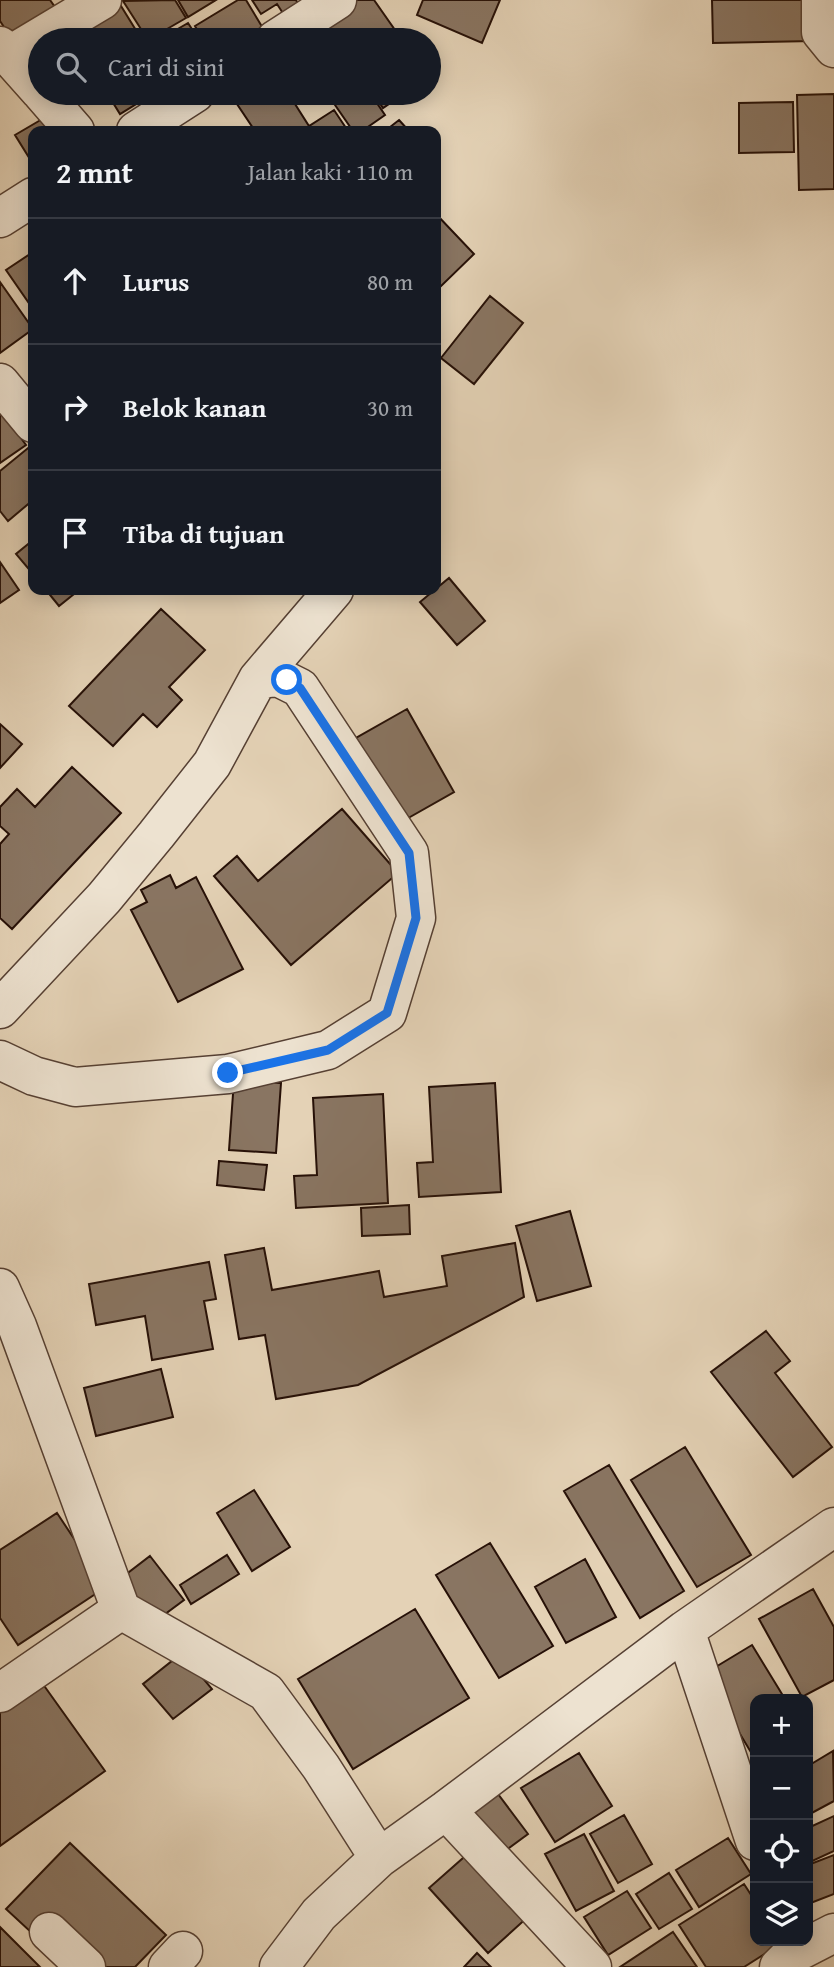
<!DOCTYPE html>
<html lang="id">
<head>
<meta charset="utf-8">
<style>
	body { margin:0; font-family:"Gentium Book Plus",serif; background:#20242c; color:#f1f3f6 }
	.controls { position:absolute; right:21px; bottom:21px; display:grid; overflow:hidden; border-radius:14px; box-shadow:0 4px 18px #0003 }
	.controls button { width:63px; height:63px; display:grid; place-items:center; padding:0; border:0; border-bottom:2px solid #363941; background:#171b24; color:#f1f3f6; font:35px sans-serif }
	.stop { position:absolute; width:21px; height:21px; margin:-16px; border:5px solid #1a73e8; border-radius:50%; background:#fff }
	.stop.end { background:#1a73e8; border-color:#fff; box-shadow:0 2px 7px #0008 }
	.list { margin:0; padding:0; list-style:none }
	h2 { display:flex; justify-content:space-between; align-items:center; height:91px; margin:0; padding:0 28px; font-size:30px }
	h2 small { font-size:23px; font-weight:400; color:#9ea1a6 }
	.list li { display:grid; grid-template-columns:46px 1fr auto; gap:21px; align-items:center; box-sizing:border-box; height:126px; padding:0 28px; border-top:2px solid #363941 }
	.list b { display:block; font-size:26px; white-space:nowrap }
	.list em { font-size:23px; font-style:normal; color:#9ea1a6 }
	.icon { flex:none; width:38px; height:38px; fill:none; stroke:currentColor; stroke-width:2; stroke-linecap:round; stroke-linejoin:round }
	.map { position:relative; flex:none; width:834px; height:1967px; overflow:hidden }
	.search { position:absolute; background:#171b24; box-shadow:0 4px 18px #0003; left:28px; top:28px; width:413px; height:77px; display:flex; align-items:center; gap:18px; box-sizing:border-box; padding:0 24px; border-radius:38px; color:#9ea1a6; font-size:26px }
	.panel { position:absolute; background:#171b24; box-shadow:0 4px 18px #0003; left:28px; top:126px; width:413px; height:469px; border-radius:14px }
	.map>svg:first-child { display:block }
</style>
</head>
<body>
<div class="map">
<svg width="834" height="1967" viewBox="0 0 834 1967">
	<rect width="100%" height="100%" fill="#e4d2b6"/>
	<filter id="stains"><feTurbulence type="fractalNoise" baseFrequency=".00286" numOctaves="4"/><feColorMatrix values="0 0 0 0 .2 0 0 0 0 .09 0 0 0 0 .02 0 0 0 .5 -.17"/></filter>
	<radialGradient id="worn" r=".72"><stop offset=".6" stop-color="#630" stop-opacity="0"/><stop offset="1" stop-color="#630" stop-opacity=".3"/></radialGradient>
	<path fill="#897562" stroke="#261007" stroke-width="2" d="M0,0H50L57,10L12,39L0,21Z
		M175,0L186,18L148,40L123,1Z
		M178,0H216L188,17Z
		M238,0H246L267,35L258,40H203L195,26Z
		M252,0H296L301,9L286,18L277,4L261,14Z
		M349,0H374L402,40H307Z
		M423,0H500L482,43L417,15Z
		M712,0H812L813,41L713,43Z
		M121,6L142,40H96L87,26Z
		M188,23L199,40H159Z
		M107,93H154L120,114Z
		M241,93H288L309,126L334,110L348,131H255L233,98Z
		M347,93H370L385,115L362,131H353L333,102Z
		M373,93H405L383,108Z
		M834,94V189L799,190L797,95Z
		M793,102L794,152L739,153V103Z
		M44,118L52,131H33V164L15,135Z
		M399,120L409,131H385Z
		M436,214L474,254L436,291Z
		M33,252V309L6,270Z
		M0,282L33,329L0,353Z
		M490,296L523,323L474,384L441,358Z
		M0,409L26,445L0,463Z
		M33,444V500L8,521L0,511V471Z
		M33,540V574L16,554Z
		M0,562L19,590L0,603Z
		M449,578L485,621L457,645L420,602Z
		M46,590H79L59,606Z
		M161,609L205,650L169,687L182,700L157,727L143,714L113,746L69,706Z
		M407,709L454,792L403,821L356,738Z
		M0,724L22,744L0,768Z
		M72,767L121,813L12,929L0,918V844L9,834L0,826V807L17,789L35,807Z
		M342,809L398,873L291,965L214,876L237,856L258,881Z
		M170,875L176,888L196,877L243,969L178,1002L131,910L147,902L141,890Z
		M234,1080L281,1083L276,1153L229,1150Z
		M495,1083L501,1192L419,1197L417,1163L433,1162L429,1087Z
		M383,1094L388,1203L296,1208L294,1176L317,1175L313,1098Z
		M219,1161L267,1165L264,1190L217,1185Z
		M409,1205L410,1234L362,1236L361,1208Z
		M570,1211L591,1286L537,1301L516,1226Z
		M515,1243L524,1297L358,1385L276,1399L265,1335L239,1339L225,1255L264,1248L272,1290L379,1271L384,1297L447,1286L442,1256Z
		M209,1262L216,1299L204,1301L213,1349L152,1360L145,1316L96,1325L89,1284Z
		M766,1331L790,1361L775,1373L832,1447L793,1477L711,1372Z
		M161,1369L173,1417L96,1436L84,1388Z
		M685,1447L751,1555L697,1587L631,1480Z
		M609,1465L684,1591L640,1618L564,1491Z
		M254,1490L290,1547L252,1571L217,1513Z
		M57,1513L106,1587L18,1645L0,1618V1550Z
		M490,1543L553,1646L499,1678L436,1575Z
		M227,1555L239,1574L191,1604L180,1585Z
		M150,1556L184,1600L153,1623L120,1579Z
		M585,1559L616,1617L566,1643L535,1587Z
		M813,1589L834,1627V1680L802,1697L759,1619Z
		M415,1609L469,1698L353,1769L298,1679Z
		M752,1645L785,1699H755V1759L704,1674Z
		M182,1653L212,1689L173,1719L143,1684Z
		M40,1680L105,1771L0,1846V1709Z
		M833,1751L834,1801L808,1815V1766Z
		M579,1753L612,1806L555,1842L521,1788Z
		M495,1790L528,1834L501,1854L469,1809Z
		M624,1815L652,1864L618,1883L590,1834Z
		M834,1816V1851L808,1863V1828Z
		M584,1834L614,1891L576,1911L545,1854Z
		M728,1838L751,1874L699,1907L676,1870Z
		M70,1843L166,1935L135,1967H104L33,1934L6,1909Z
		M471,1851L530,1915L488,1953L429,1888Z
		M834,1855V1894L808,1904V1865Z
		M669,1873L692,1909L659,1929L636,1894Z
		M744,1884L755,1901V1941H781L782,1943L744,1967H706L679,1925Z
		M627,1891L651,1928L608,1955L584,1917Z
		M0,1927L40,1967H0Z
		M673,1932L697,1967H620Z
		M477,1953L491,1967H464Z"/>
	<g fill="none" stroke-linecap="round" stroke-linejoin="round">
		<g stroke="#564033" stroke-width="41">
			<path id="street" d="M821,0V32L834,48
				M275,40L337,0
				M0,46L40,91
				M10,55L102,0
				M42,93L75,131
				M136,131L195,93
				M0,218L33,197
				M0,383L33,423
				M0,1009L104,898L156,835L212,764L258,679L334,590
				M0,1060L34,1076L75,1087L228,1074L328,1050L387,1013L416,918L409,853L300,688L278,677L258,679
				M0,1288L17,1326L121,1610L266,1692L321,1767L379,1858
				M685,1630L755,1841
				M0,1693L121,1610
				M446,1810L592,1967
				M49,1932L86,1967
				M168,1967L183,1951
				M279,1967L319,1914L379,1858L446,1810L685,1630L834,1527
				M779,1967L791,1955L834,1933"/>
		</g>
		<use href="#street" stroke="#ede2d0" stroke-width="38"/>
	</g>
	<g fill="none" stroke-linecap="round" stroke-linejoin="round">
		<path stroke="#1a73e8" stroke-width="9" d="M228,1073L328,1050L387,1013L416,918L409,853L300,688L287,680"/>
	</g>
	<rect width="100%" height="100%" filter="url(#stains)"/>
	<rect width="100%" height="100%" fill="url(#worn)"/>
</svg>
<div class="controls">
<button>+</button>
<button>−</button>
<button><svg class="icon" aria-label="locate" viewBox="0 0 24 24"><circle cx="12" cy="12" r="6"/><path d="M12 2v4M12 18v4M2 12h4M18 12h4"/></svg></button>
<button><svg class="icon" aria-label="layers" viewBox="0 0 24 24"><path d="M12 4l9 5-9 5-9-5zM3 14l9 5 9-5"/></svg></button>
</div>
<div class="stop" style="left:287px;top:680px"></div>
<div class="stop end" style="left:228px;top:1073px"></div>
<div class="search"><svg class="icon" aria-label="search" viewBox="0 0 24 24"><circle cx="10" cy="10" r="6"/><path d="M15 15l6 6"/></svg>Cari di sini</div>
<section class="panel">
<h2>2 mnt<small>Jalan kaki · 110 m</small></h2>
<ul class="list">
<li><svg class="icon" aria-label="ahead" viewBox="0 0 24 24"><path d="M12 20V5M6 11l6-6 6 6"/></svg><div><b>Lurus</b></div><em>80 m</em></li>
<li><svg class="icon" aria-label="right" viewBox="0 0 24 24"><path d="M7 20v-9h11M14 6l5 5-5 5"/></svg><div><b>Belok kanan</b></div><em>30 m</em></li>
<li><svg class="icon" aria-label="arrive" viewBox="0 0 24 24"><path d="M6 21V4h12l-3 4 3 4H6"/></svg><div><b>Tiba di tujuan</b></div></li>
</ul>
</section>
</div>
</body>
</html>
